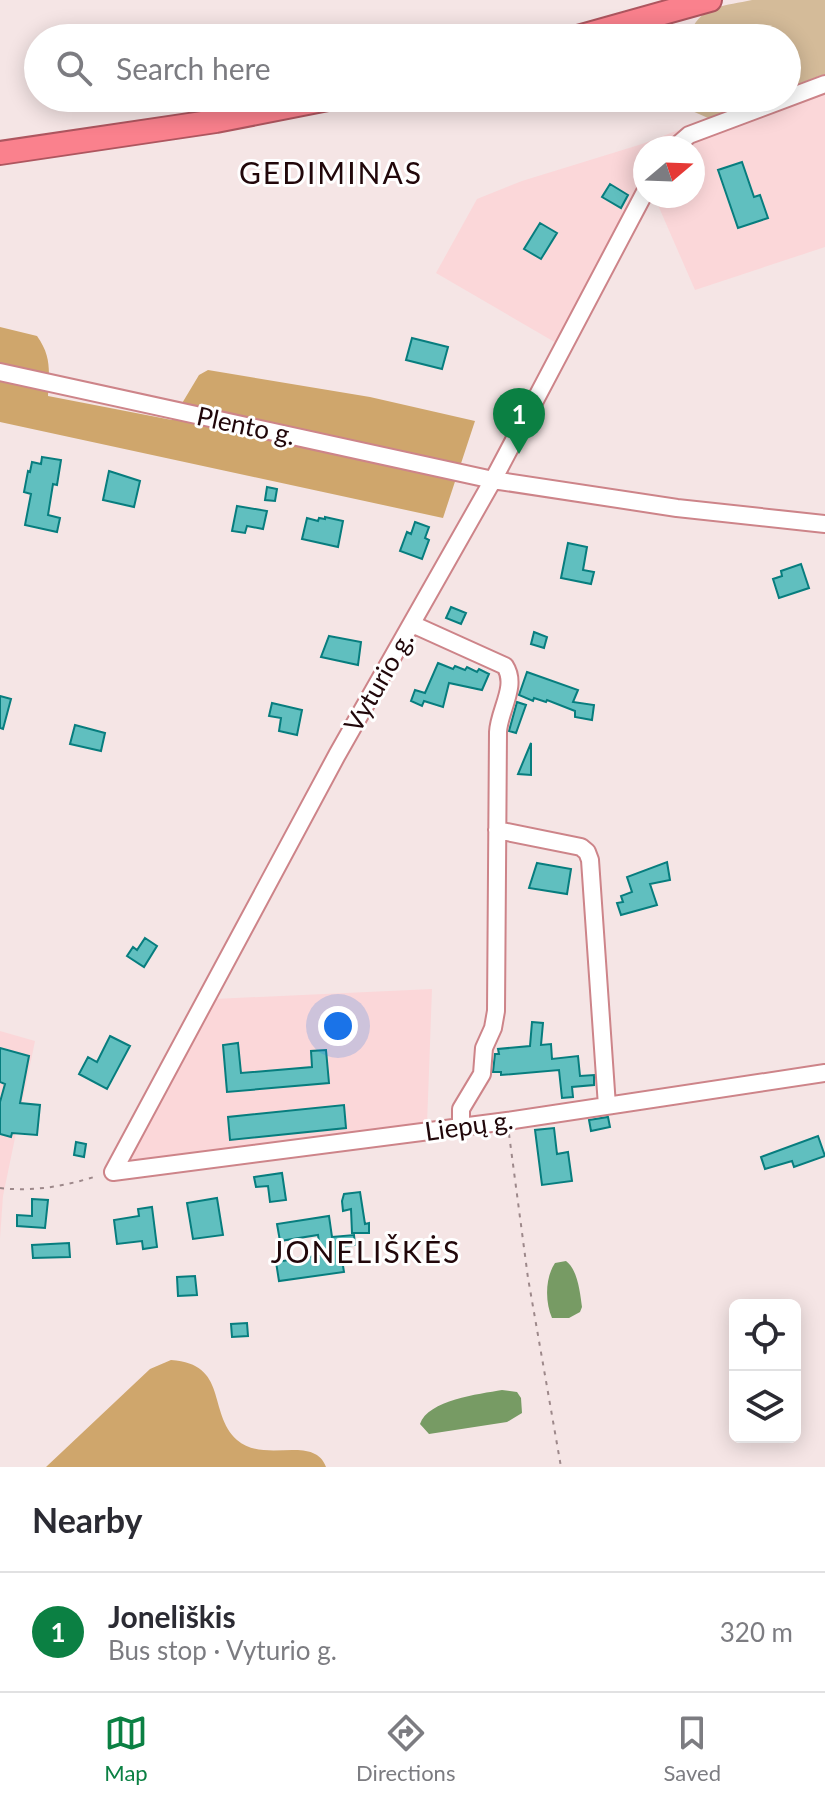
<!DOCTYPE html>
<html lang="en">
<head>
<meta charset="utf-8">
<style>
	body { margin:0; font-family:Lato,sans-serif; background:#f2f2f3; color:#2b2b33 }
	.controls { position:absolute; right:24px; bottom:24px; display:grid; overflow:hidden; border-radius:12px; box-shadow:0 4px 20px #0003 }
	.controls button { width:72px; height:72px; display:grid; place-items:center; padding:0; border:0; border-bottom:2px solid #e1e1e2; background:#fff; color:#2b2b33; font:40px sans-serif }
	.compass { position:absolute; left:633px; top:136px; width:72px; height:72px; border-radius:50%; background:#fff; box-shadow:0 4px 20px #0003; rotate:71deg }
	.you { position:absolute; left:338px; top:1026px; width:28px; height:28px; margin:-20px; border:6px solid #fff; border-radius:50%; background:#1a73e8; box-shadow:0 0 0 12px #1a73e833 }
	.badge { display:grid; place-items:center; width:52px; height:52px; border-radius:50%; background:#0b8043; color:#fff; font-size:26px; font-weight:700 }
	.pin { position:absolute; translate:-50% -66px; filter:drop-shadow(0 2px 4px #0008) }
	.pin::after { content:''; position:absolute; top:42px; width:28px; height:24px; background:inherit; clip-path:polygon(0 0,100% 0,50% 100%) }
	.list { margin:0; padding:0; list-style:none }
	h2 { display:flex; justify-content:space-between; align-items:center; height:104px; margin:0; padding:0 32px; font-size:34px }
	h2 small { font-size:26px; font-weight:400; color:#7c7c81 }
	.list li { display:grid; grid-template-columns:52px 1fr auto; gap:24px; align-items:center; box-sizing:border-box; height:120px; padding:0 32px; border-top:2px solid #e1e1e2 }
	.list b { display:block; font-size:30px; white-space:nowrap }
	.list p { margin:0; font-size:26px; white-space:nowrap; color:#7c7c81 }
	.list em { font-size:26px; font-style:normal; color:#7c7c81 }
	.icon { flex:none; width:44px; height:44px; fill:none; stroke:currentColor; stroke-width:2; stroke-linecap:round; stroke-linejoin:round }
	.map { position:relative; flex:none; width:825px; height:1467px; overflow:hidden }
	.search { position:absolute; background:#fff; box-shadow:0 4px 20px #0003; left:24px; right:24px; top:24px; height:88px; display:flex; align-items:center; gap:20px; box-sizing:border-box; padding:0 28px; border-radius:44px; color:#7c7c81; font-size:30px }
	.sheet { height:224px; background:#fff }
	nav { display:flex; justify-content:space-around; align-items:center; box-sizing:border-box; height:112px; border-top:2px solid #e1e1e2; background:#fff; font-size:22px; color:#7c7c81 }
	nav a { display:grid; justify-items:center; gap:4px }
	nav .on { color:#0b8043 }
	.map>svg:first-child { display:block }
</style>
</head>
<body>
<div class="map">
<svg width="825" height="1467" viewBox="0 0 825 1467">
	<rect width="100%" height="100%" fill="#f5e5e5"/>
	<path fill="#fbd7d9" d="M825,74V247L695,290L654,196H693V148H645V196L558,344L436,273L477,199L522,181L642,144L762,98H787V88Z
		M432,989L427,1125L137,1165L132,1161L130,1156L215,999Z
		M0,1031L35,1041L3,1196L0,1238Z"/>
	<path fill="#d4bb99" d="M752,0H825V74L787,88V38H693L691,31C702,5 726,6 752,0Z
		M684,98H762L708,118L690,110Z"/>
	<path fill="#cfa66c" d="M0,327L37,336C52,357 49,372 48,396L172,420L199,375L208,370L370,397L475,421L443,518L0,422Z
		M171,1360C229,1364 207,1412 237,1440C264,1464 314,1434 326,1467H46L150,1369Z"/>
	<path fill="#779b64" d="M566,1261C578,1270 580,1293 582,1307L580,1312L569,1318H552C545,1302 545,1278 555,1263Z
		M502,1390L517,1392L521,1398L522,1413L507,1422L429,1434L420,1424C428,1400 479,1394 502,1390Z"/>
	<path fill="#60bfbf" stroke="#077d7e" stroke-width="2" d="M742,162L754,197L760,195L768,218L738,228L718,170Z
		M610,184L628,195L621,208L602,197Z
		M540,223L557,233L541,259L524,249Z
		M412,338L448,347L442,369L406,360Z
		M42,457L61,460L57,485L53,484L48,515L60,518L57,532L25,525L31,494L24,492L28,471L30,472L32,462L41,464Z
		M109,471L140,481L134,507L103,500Z
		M267,487L277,489L275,501L265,500Z
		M237,506L267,511L263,529L247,526L245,533L232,531Z
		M325,517L343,521L338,547L302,539L307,518L318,521L319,518L325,519Z
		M415,522L429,527L425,538L429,540L422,559L400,551L407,532L411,534Z
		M568,543L587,547L583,570L594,572L591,584L561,578Z
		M801,564L809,588L779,598L773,579L782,576L781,571Z
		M451,607L466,613L461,624L446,618Z
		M534,632L547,637L544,648L531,644Z
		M329,636L361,642L358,665L321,657Z
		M438,663L453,669L455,666L465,670L467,667L477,672L479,669L489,674L482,690L449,683L443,707L424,701L422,706L411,701L415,690L425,693Z
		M527,672L578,690L573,702L594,705L592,720L575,717V711L547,700L546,702L534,698L533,701L519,695Z
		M0,696L11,699L3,729L0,728Z
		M517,702L526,705L516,733L509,731Z
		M272,703L302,710L297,735L279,731L281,718L269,716Z
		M75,725L105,733L101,751L70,744Z
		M531,743V775L518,774Z
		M667,862L670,880L650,884L657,905L621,915L617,903L623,902L621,896L632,892L627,877Z
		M537,863L571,869L567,894L529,888Z
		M145,938L157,946L144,967L127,956L133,947L137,950Z
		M532,1022L543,1023L541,1045L551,1044L552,1059L578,1056L580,1076L594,1075V1085L572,1087L573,1097L562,1098L559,1070L501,1075V1072H493L495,1054H499L498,1049L530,1046Z
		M110,1036L130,1046L107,1089L79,1074L88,1057L97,1062Z
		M238,1043L241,1073L312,1067L311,1051L326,1050L329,1083L227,1092L223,1045Z
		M0,1048L29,1056L20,1103L40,1105L37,1135L12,1133L11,1137L0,1134V1102L5,1084L0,1082Z
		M344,1105L346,1128L230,1140L228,1117Z
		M608,1117L610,1127L591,1131L589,1120Z
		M554,1128L557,1154L568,1152L572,1181L542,1185L535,1130Z
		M818,1136L825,1156L794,1167L792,1161L765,1169L761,1157Z
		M76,1142L86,1144L84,1157L74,1155Z
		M282,1173L286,1200L270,1202L268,1186L256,1187L254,1177Z
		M360,1192L365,1224L369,1223V1233H352L351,1209L343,1211L342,1201L344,1194Z
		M217,1198L223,1235L193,1239L187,1203Z
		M32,1199L48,1200L45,1228L17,1226V1215L32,1216Z
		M152,1207L157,1247L143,1249L142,1241L117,1244L114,1220L139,1216L138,1209Z
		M329,1216L332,1237L354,1235L355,1245L340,1247L344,1272L279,1281L276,1262L321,1255L318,1235L280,1241L277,1224Z
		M69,1243L70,1257L33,1258L32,1245Z
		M195,1276L197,1295L178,1296L177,1277Z
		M247,1323L248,1336L232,1337L231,1324Z"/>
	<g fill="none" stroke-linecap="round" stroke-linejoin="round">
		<g stroke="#cd8489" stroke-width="20">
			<path id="minor" d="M674,148L689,135L825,84
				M0,372L493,480L677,508L825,524
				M412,624L505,666C518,686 499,710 498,732L496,1011L493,1028L484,1048L482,1074L461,1109V1127
				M497,830L581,847L587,852L590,860L607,1106
				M113,1172L337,755L493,480L645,192
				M113,1172L507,1121L825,1073"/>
		</g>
		<g stroke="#ae565f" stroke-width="26">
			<path id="highway" d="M574,38L710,0
				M0,153L216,121L333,98"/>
		</g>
		<path stroke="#9d888a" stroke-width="2" stroke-dasharray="4 6" stroke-linecap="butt" d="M509,1134L528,1278L561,1467
			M0,1188C33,1192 66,1186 97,1176"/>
		<use href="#minor" stroke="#fff" stroke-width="16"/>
		<use href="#highway" stroke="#fa818d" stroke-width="22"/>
	</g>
	<g text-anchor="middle" stroke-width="6" stroke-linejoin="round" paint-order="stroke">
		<g font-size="26" fill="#21070a" stroke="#fff">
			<text transform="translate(246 426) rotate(12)" y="9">Plento g.</text>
			<text transform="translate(379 682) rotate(-60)" y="9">Vyturio g.</text>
			<text transform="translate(469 1126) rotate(-8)" y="9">Liepų g.</text>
		</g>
		<g font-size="30" letter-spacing="2" fill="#21070a" stroke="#fff">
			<text x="331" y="184">GEDIMINAS</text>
			<text x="366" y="1263">JONELIŠKĖS</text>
		</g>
	</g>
</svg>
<div class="controls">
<button><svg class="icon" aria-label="locate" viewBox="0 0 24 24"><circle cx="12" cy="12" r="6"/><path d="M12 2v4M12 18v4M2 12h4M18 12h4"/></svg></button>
<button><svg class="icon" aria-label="layers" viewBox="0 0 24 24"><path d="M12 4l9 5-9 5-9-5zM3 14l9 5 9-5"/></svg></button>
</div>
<svg class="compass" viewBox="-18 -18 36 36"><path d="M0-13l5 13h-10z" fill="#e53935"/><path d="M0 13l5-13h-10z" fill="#7c7c81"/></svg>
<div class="you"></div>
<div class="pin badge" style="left:519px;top:454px">1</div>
<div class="search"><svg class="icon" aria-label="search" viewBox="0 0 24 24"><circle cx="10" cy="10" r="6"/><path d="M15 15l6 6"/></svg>Search here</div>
</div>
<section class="sheet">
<h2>Nearby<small></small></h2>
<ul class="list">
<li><span class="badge">1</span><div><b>Joneliškis</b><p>Bus stop · Vyturio g.</p></div><em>320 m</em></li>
</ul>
</section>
<nav>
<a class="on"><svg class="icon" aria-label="map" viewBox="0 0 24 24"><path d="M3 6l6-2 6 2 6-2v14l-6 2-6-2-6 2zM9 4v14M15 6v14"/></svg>Map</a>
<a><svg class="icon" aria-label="directions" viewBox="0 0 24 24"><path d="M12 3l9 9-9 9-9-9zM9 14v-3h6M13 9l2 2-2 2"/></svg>Directions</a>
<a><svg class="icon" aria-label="saved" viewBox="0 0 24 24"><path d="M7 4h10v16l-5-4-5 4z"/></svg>Saved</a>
</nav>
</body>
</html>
